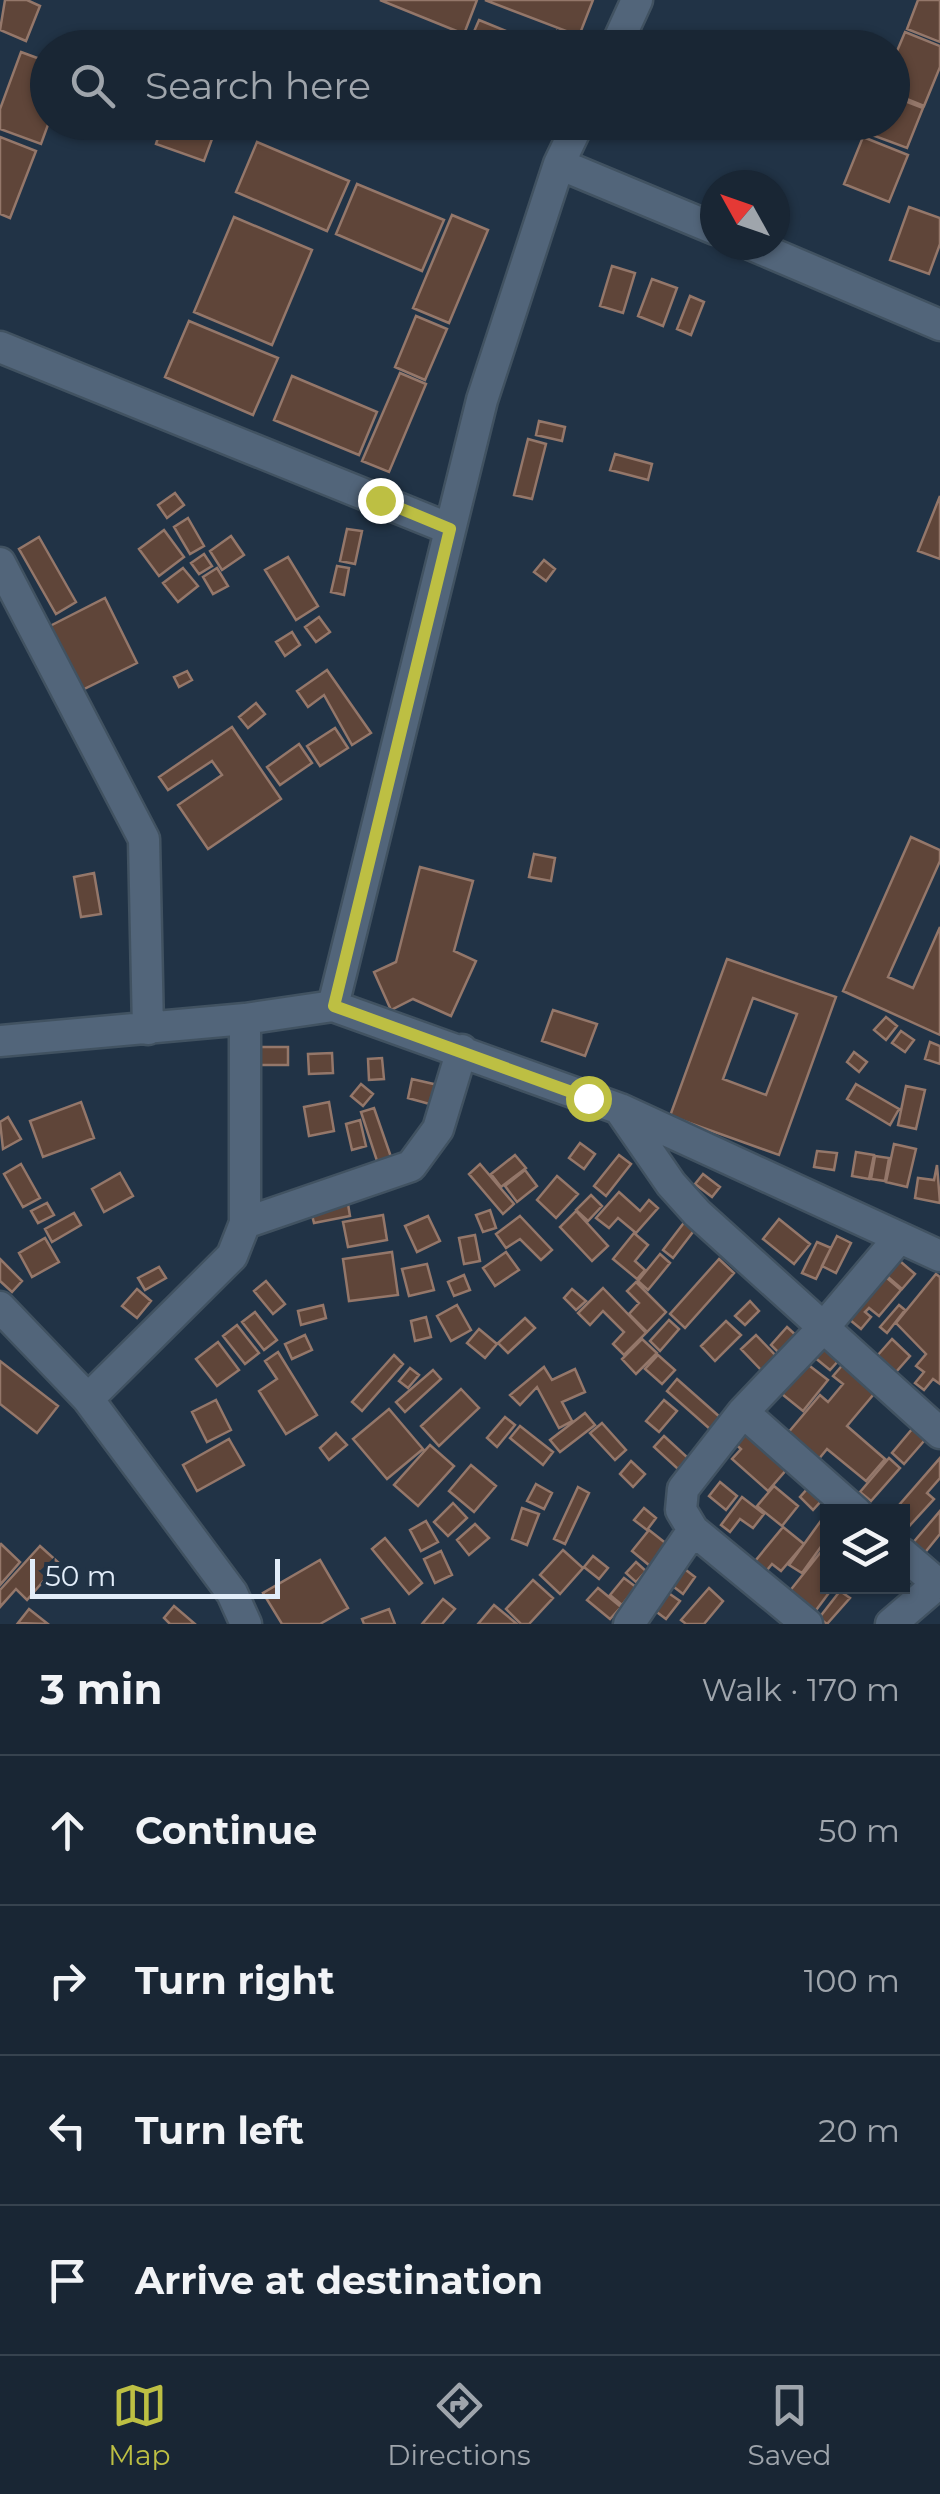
<!DOCTYPE html>
<html lang="en">
<head>
<meta charset="utf-8">
<style>
	body { margin:0; font-family:Montserrat,sans-serif; background:#263240; color:#f1f3f6 }
	.controls { position:absolute; right:30px; bottom:30px; display:grid; overflow:hidden; border-radius:0px; box-shadow:0 2px 8px #0004 }
	.controls button { width:90px; height:90px; display:grid; place-items:center; padding:0; border:0; border-bottom:2px solid #37434f; background:#192634; color:#f1f3f6; font:50px sans-serif }
	.compass { position:absolute; left:700px; top:170px; width:90px; height:90px; border-radius:50%; background:#192634; box-shadow:0 2px 8px #0004; rotate:310deg }
	.scale { position:absolute; left:30px; bottom:25px; width:250px; box-sizing:border-box; padding-left:10px; border:5px solid #e2edf9; border-top:0; font-size:28px; line-height:35px; white-space:nowrap; color:#e2edf9; -webkit-text-stroke:8px #213346; paint-order:stroke }
	.stop { position:absolute; width:30px; height:30px; margin:-22px; border:8px solid #bdbf43; border-radius:50%; background:#fff }
	.stop.end { background:#bdbf43; border-color:#fff; box-shadow:0 2px 10px #0008 }
	.list { margin:0; padding:0; list-style:none }
	h2 { display:flex; justify-content:space-between; align-items:center; height:130px; margin:0; padding:0 40px; font-size:42px }
	h2 small { font-size:32px; font-weight:400; color:#9fa5ac }
	.list li { display:grid; grid-template-columns:65px 1fr auto; gap:30px; align-items:center; box-sizing:border-box; height:150px; padding:0 40px; border-top:2px solid #37434f }
	.list b { display:block; font-size:38px; white-space:nowrap }
	.list em { font-size:32px; font-style:normal; color:#9fa5ac }
	.icon { flex:none; width:55px; height:55px; fill:none; stroke:currentColor; stroke-width:2; stroke-linecap:round; stroke-linejoin:round }
	.map { position:relative; flex:none; width:940px; height:1624px; overflow:hidden }
	.search { position:absolute; background:#192634; box-shadow:0 2px 8px #0004; left:30px; right:30px; top:30px; height:110px; display:flex; align-items:center; gap:25px; box-sizing:border-box; padding:0 35px; border-radius:55px; color:#9fa5ac; font-size:38px }
	.sheet { height:730px; background:#192634 }
	nav { display:flex; justify-content:space-around; align-items:center; box-sizing:border-box; height:140px; border-top:2px solid #37434f; background:#192634; font-size:28px; color:#9fa5ac }
	nav a { display:grid; justify-items:center; gap:5px }
	nav .on { color:#bdbf43 }
	.map>svg:first-child { display:block }
</style>
</head>
<body>
<div class="map">
<svg width="940" height="1624" viewBox="0 0 940 1624">
	<rect width="100%" height="100%" fill="#213346"/>
	<path fill="#5f4539" stroke="#94776a" stroke-width="2.5" fill-rule="evenodd" d="M5,0H27L40,6L26,41L0,30Z
		M380,0H477L464,34Z
		M485,0H593L579,36Z
		M918,0H940V42L907,29Z
		M479,20L523,38L519,48H467Z
		M557,31L567,36L562,48H550Z
		M905,32L940,46V67L924,106L892,93V63Z
		M367,33L405,48H361Z
		M21,52L48,62L49,122L41,144L0,129V109Z
		M892,96L923,108L907,148L864,132L868,122H892Z
		M163,122H200L216,128L204,161L156,144Z
		M0,137L36,151L10,218L0,214Z
		M863,137L908,155L889,202L844,184Z
		M257,142L349,181L327,231L236,192Z
		M357,184L444,220L422,271L336,234Z
		M909,207L940,218V244L929,274L890,260Z
		M452,215L488,230L449,323L413,308Z
		M234,217L312,250L272,345L194,312Z
		M612,266L635,273L623,313L600,306Z
		M652,279L677,288L663,326L638,316Z
		M690,296L704,302L691,335L677,329Z
		M416,316L447,329L425,380L395,367Z
		M189,321L278,358L253,415L165,377Z
		M400,373L426,384L389,472L362,461Z
		M292,376L377,412L359,455L274,420Z
		M539,421L565,427L562,441L536,435Z
		M528,439L546,444L532,499L514,495Z
		M615,454L652,464L648,480L610,470Z
		M175,493L184,505L167,518L158,505Z
		M940,496V559L918,551Z
		M188,518L204,546L190,554L174,527Z
		M347,529L362,531L355,564L340,561Z
		M164,530L184,557L159,576L139,549Z
		M231,536L244,555L222,570L210,551Z
		M39,537L76,602L56,614L19,549Z
		M204,554L212,566L199,574L191,563Z
		M288,557L318,606L296,620L265,570Z
		M544,560L555,569L546,581L534,572Z
		M337,566L349,568L344,595L331,592Z
		M183,568L198,586L178,602L163,583Z
		M217,568L228,586L213,594L203,577Z
		M105,598L137,663L82,690L50,626Z
		M319,617L330,632L316,642L305,627Z
		M292,632L300,645L285,656L276,642Z
		M327,670L371,733L352,745L324,695L308,707L297,691Z
		M187,671L192,680L179,687L174,677Z
		M256,703L265,714L248,728L239,717Z
		M232,727L281,799L208,849L178,805L222,775L212,761L168,790L159,777Z
		M335,728L348,748L320,766L307,746Z
		M299,744L312,763L280,785L267,767Z
		M911,837L940,850V861L888,977L913,988L940,927V1035L843,991Z
		M534,854L555,858L551,881L529,877Z
		M420,867L473,881L454,951L476,961L451,1016L413,999L391,1010L374,972L396,962Z
		M94,873L101,914L81,917L74,877Z
		M727,959L836,997L779,1155L670,1116ZM753,998L797,1014L766,1095L723,1079Z
		M553,1010L597,1024L585,1056L542,1041Z
		M886,1017L897,1026L886,1040L874,1030Z
		M901,1031L914,1040L905,1052L892,1043Z
		M930,1042L940,1046V1064L925,1059Z
		M260,1047H288V1065H259Z
		M854,1052L867,1062L859,1072L847,1062Z
		M332,1053L333,1073L309,1074L308,1054Z
		M382,1058L384,1079L369,1080L368,1059Z
		M412,1079L438,1085L433,1105L408,1098Z
		M361,1084L373,1094L363,1106L351,1096Z
		M856,1084L899,1109L890,1125L847,1099Z
		M906,1086L925,1090L916,1129L898,1125Z
		M81,1102L94,1138L43,1157L30,1121Z
		M329,1102L334,1131L309,1136L304,1107Z
		M374,1108L391,1157L377,1161L361,1112Z
		M8,1117L21,1139L3,1149L0,1122Z
		M360,1120L366,1146L352,1150L346,1124Z
		M580,1143L595,1154L584,1169L569,1158Z
		M894,1144L916,1149L907,1187L886,1182Z
		M817,1151L837,1153L834,1170L814,1167Z
		M856,1152L874,1155L869,1179L852,1176Z
		M515,1155L526,1168L501,1187L491,1174Z
		M619,1155L631,1164L606,1196L594,1186Z
		M875,1156L889,1158L885,1181L871,1179Z
		M21,1164L40,1198L23,1207L4,1174Z
		M480,1164L514,1204L503,1214L469,1174Z
		M937,1165L940,1203L915,1198L918,1178L934,1180Z
		M525,1170L537,1186L517,1202L505,1186Z
		M120,1173L133,1196L104,1212L92,1189Z
		M703,1174L720,1187L712,1197L695,1184Z
		M557,1176L578,1194L556,1218L537,1200Z
		M619,1192L640,1211L649,1200L658,1208L636,1233L618,1218L609,1228L596,1218Z
		M591,1195L602,1206L588,1221L576,1210Z
		M47,1203L54,1215L38,1223L31,1211Z
		M348,1204L350,1216L314,1223L311,1211Z
		M490,1210L496,1228L483,1232L476,1215Z
		M576,1211L608,1246L592,1261L560,1227Z
		M74,1213L81,1225L52,1242L45,1229Z
		M383,1215L387,1240L348,1247L343,1222Z
		M428,1216L440,1241L417,1252L405,1226Z
		M520,1216L552,1250L541,1260L520,1239L506,1248L496,1234Z
		M779,1219L810,1244L794,1264L763,1239Z
		M686,1220L696,1228L673,1258L663,1250Z
		M634,1233L648,1245L635,1261L645,1270L637,1279L613,1259Z
		M475,1235L480,1261L464,1264L459,1238Z
		M837,1236L851,1243L836,1273L822,1266Z
		M45,1238L59,1262L32,1277L19,1253Z
		M817,1242L831,1248L816,1279L802,1273Z
		M392,1252L398,1295L349,1301L343,1259Z
		M506,1252L519,1270L495,1286L483,1268Z
		M660,1254L670,1263L648,1290L638,1281Z
		M894,1256L915,1274L902,1289L881,1271Z
		M0,1259L22,1281L12,1292L0,1281Z
		M719,1259L734,1273L685,1328L670,1314Z
		M427,1264L434,1290L409,1296L402,1269Z
		M159,1267L166,1278L145,1290L138,1278Z
		M880,1272L901,1290L879,1316L869,1308L865,1312L871,1317L861,1329L844,1315Z
		M936,1274L940,1277V1384L933,1379L924,1390L915,1383L924,1372L916,1366L926,1354L896,1323Z
		M464,1275L470,1290L454,1296L448,1282Z
		M266,1281L285,1304L273,1314L254,1291Z
		M636,1282L666,1312L647,1332L629,1314L639,1303L627,1291Z
		M603,1288L646,1333L624,1355L613,1344L624,1332L603,1311L590,1325L578,1313Z
		M137,1289L151,1301L137,1318L122,1306Z
		M572,1289L586,1301L576,1310L564,1298Z
		M750,1301L759,1311L745,1325L735,1316Z
		M323,1305L326,1318L301,1325L298,1311Z
		M457,1305L471,1330L451,1341L437,1316Z
		M899,1305L905,1310L887,1333L880,1327Z
		M255,1312L277,1340L264,1350L242,1322Z
		M426,1317L431,1337L415,1341L411,1321Z
		M525,1318L535,1328L508,1353L498,1343Z
		M669,1320L679,1329L660,1351L650,1341Z
		M726,1321L741,1335L715,1361L701,1346Z
		M237,1325L259,1353L245,1364L223,1336Z
		M787,1327L799,1338L782,1356L771,1345Z
		M479,1329L497,1344L485,1358L467,1343Z
		M305,1335L312,1350L292,1359L285,1344Z
		M756,1335L778,1358L763,1372L741,1349Z
		M642,1339L657,1353L636,1374L622,1359Z
		M892,1339L910,1356L896,1372L877,1356Z
		M817,1340L840,1359L830,1370L808,1352Z
		M218,1342L239,1370L217,1386L196,1359Z
		M278,1352L317,1415L286,1434L259,1391L277,1379L265,1361Z
		M394,1355L403,1364L362,1411L352,1402Z
		M658,1355L675,1370L662,1384L645,1369Z
		M802,1360L828,1380L803,1411L777,1390Z
		M0,1361L58,1406L37,1433L0,1404Z
		M846,1361L879,1388L847,1426L885,1459L866,1481L827,1449L818,1460L787,1434L820,1395L828,1402L843,1384L833,1376Z
		M544,1367L552,1380L575,1369L585,1392L562,1402L572,1421L559,1428L537,1387L520,1405L510,1395Z
		M410,1368L419,1375L408,1388L399,1381Z
		M433,1370L441,1379L405,1412L396,1402Z
		M677,1379L721,1418L711,1430L667,1391Z
		M461,1389L479,1408L439,1446L421,1426Z
		M216,1400L231,1430L207,1442L192,1412Z
		M664,1400L677,1411L659,1432L646,1421Z
		M389,1409L423,1449L387,1479L353,1439Z
		M585,1413L595,1425L560,1452L550,1440Z
		M505,1417L515,1425L497,1447L487,1438Z
		M918,1422L931,1433L904,1464L892,1453Z
		M602,1423L626,1450L615,1460L590,1433Z
		M520,1426L553,1452L543,1465L510,1438Z
		M742,1429L787,1469L768,1491L732,1459L741,1449L732,1441Z
		M336,1433L347,1445L329,1460L320,1448Z
		M664,1436L688,1458L678,1469L654,1447Z
		M229,1439L244,1465L197,1491L183,1465Z
		M430,1445L454,1466L418,1506L394,1485Z
		M889,1458L900,1468L871,1501L860,1492Z
		M940,1458V1478L927,1493L934,1499L902,1534V1512H893Z
		M631,1461L645,1474L633,1487L620,1474Z
		M471,1465L496,1486L474,1512L449,1491Z
		M720,1482L737,1496L726,1510L709,1496Z
		M536,1484L552,1493L544,1509L527,1501Z
		M774,1486L798,1506L782,1526L757,1506Z
		M578,1487L589,1493L565,1544L554,1539Z
		M808,1488L822,1500L813,1510L800,1497Z
		M742,1497L764,1514L753,1528L740,1519L730,1532L721,1525Z
		M453,1503L467,1518L448,1536L434,1522Z
		M522,1508L539,1514L527,1545L512,1539Z
		M644,1508L656,1518L647,1530L634,1520Z
		M940,1511V1534L923,1555L911,1545Z
		M426,1521L438,1542L421,1551L410,1530Z
		M820,1522L828,1528V1537L802,1573L789,1565Z
		M475,1524L489,1538L469,1555L457,1540Z
		M783,1527L804,1544L781,1571L772,1564L763,1575L751,1566Z
		M649,1530L668,1545L650,1566L632,1551Z
		M385,1538L422,1583L409,1594L372,1549Z
		M828,1543V1586H834L811,1617L785,1597Z
		M1,1544L20,1562L0,1585V1545Z
		M40,1546L59,1563L27,1600L16,1589L0,1607V1590Z
		M563,1550L583,1568L560,1594L540,1575Z
		M441,1551L452,1575L435,1583L424,1559Z
		M593,1556L608,1568L599,1579L584,1567Z
		M320,1560L348,1608L320,1624H282L263,1593Z
		M636,1562L646,1571L636,1582L626,1573Z
		M682,1567L695,1577L683,1594L670,1584Z
		M624,1578L636,1587L622,1605L610,1595Z
		M533,1580L553,1598L529,1624H521L506,1609Z
		M598,1588L621,1607L610,1619L587,1600Z
		M709,1588L723,1601L704,1624H686L681,1620Z
		M840,1591L850,1598L827,1624L819,1618Z
		M667,1592L680,1601L666,1619L654,1610Z
		M443,1599L455,1609L442,1624H422Z
		M494,1605L517,1624H478Z
		M174,1606L195,1624H170L164,1618Z
		M29,1609L48,1624L18,1623Z
		M389,1609L395,1624H364L362,1619Z"/>
	<g fill="none" stroke-linecap="round" stroke-linejoin="round">
		<g stroke="#415261" stroke-width="35">
			<path id="minor" d="M615,48L637,0
				M559,164L715,229
				M752,245L940,325
				M0,347L450,529
				M0,563L144,839L148,1029
				M333,1006L482,400L559,164L579,122
				M0,1041L245,1019L333,1006L620,1109L940,1256
				M620,1110L671,1184L697,1213L940,1433
				M245,1223L411,1166L438,1129L462,1050
				M0,1307L88,1399L232,1593L246,1624
				M88,1399L232,1256L245,1223V1019
				M743,1412L856,1512
				M902,1553L938,1584
				M629,1624L693,1530
				M807,1624L693,1530L681,1510L683,1489L743,1412L823,1328L899,1238
				M891,1624L940,1582"/>
		</g>
		<use href="#minor" stroke="#52657a" stroke-width="30"/>
	</g>
	<g fill="none" stroke-linecap="round" stroke-linejoin="round">
		<path stroke="#bdbf43" stroke-width="12" d="M380,500L450,529L334,1006L588,1098"/>
	</g>
</svg>
<div class="controls">
<button><svg class="icon" aria-label="layers" viewBox="0 0 24 24"><path d="M12 4l9 5-9 5-9-5zM3 14l9 5 9-5"/></svg></button>
</div>
<svg class="compass" viewBox="-18 -18 36 36"><path d="M0-13l5 13h-10z" fill="#e53935"/><path d="M0 13l5-13h-10z" fill="#9fa5ac"/></svg>
<div class="scale">50 m</div>
<div class="stop" style="left:588px;top:1098px"></div>
<div class="stop end" style="left:380px;top:500px"></div>
<div class="search"><svg class="icon" aria-label="search" viewBox="0 0 24 24"><circle cx="10" cy="10" r="6"/><path d="M15 15l6 6"/></svg>Search here</div>
</div>
<section class="sheet">
<h2>3 min<small>Walk · 170 m</small></h2>
<ul class="list">
<li><svg class="icon" aria-label="ahead" viewBox="0 0 24 24"><path d="M12 20V5M6 11l6-6 6 6"/></svg><div><b>Continue</b></div><em>50 m</em></li>
<li><svg class="icon" aria-label="right" viewBox="0 0 24 24"><path d="M7 20v-9h11M14 6l5 5-5 5"/></svg><div><b>Turn right</b></div><em>100 m</em></li>
<li><svg class="icon" aria-label="left" viewBox="0 0 24 24"><path d="M17 20v-9H6M10 6l-5 5 5 5"/></svg><div><b>Turn left</b></div><em>20 m</em></li>
<li><svg class="icon" aria-label="arrive" viewBox="0 0 24 24"><path d="M6 21V4h12l-3 4 3 4H6"/></svg><div><b>Arrive at destination</b></div></li>
</ul>
</section>
<nav>
<a class="on"><svg class="icon" aria-label="map" viewBox="0 0 24 24"><path d="M3 6l6-2 6 2 6-2v14l-6 2-6-2-6 2zM9 4v14M15 6v14"/></svg>Map</a>
<a><svg class="icon" aria-label="directions" viewBox="0 0 24 24"><path d="M12 3l9 9-9 9-9-9zM9 14v-3h6M13 9l2 2-2 2"/></svg>Directions</a>
<a><svg class="icon" aria-label="saved" viewBox="0 0 24 24"><path d="M7 4h10v16l-5-4-5 4z"/></svg>Saved</a>
</nav>
</body>
</html>
